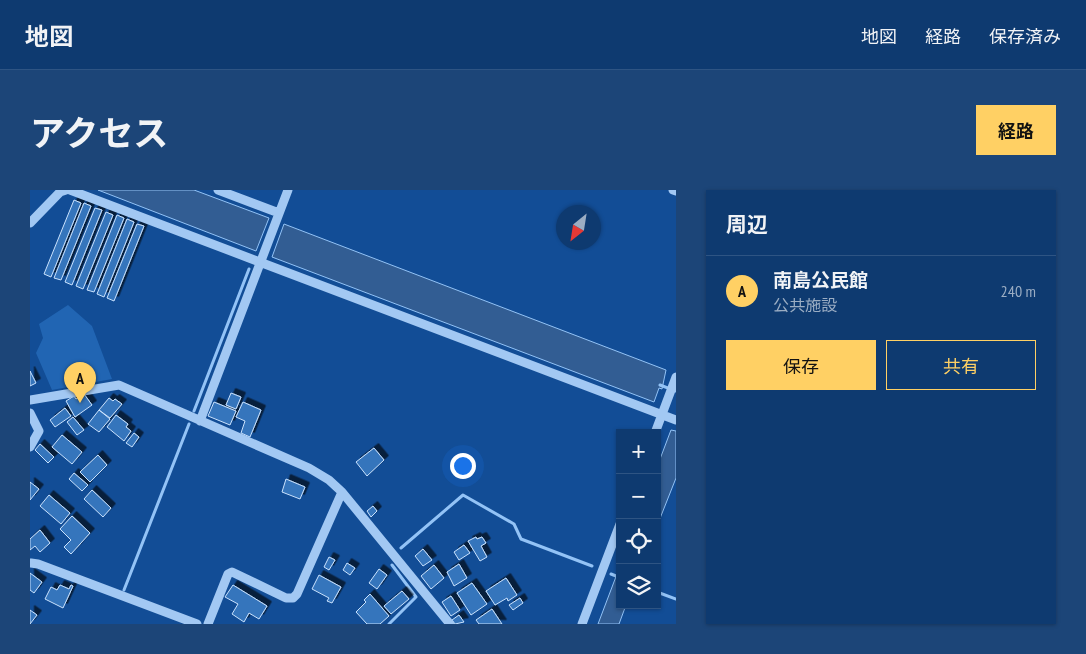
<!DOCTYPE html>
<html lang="ja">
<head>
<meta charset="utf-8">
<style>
	body { margin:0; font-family:"PT Sans Narrow","Noto Sans JP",sans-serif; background:#1c4578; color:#f1f3f6 }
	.controls { position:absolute; right:15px; bottom:15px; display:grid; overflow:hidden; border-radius:0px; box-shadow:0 1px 4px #0004 }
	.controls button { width:45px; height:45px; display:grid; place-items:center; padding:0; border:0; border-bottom:1px solid #2e5483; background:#0e3a70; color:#f1f3f6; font:25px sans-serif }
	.compass { position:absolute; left:526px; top:15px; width:45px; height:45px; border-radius:50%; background:#0e3a70; box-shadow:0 1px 4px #0004; rotate:210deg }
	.you { position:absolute; left:432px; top:275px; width:18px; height:18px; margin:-12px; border:4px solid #fff; border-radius:50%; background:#1a73e8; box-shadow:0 0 0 8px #1a73e833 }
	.badge { display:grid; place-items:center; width:32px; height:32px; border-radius:50%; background:#ffd064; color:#111; font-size:16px; font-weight:700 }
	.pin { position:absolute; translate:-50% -41px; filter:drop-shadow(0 1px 2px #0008) }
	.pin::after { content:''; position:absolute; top:26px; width:18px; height:15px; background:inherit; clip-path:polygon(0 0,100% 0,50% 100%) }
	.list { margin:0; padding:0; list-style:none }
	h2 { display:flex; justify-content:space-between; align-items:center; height:65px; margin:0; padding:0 20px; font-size:21px }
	h2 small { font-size:16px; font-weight:400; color:#9badc3 }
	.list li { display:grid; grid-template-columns:32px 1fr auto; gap:15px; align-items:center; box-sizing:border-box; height:70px; padding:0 20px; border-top:1px solid #2e5483 }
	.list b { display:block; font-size:19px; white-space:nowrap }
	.list p { margin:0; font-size:16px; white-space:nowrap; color:#9badc3 }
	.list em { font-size:16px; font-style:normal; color:#9badc3 }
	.actions { display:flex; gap:10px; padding:15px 20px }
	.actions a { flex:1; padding:11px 0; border:1px solid #ffd064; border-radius:0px; text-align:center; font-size:18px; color:#ffd064 }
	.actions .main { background:#ffd064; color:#111 }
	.icon { flex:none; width:28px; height:28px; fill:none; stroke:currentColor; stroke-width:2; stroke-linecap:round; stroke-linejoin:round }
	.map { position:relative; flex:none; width:646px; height:434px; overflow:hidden; border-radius:0px }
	header { display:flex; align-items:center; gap:30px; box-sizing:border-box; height:70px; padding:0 25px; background:#0e3a70; border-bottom:1px solid #2e5483 }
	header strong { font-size:24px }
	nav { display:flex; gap:28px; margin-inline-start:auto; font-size:18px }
	.intro { display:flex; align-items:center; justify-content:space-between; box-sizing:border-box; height:120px; padding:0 30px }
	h1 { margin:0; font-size:35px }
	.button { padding:12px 22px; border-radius:0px; background:#ffd064; color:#111; font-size:18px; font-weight:700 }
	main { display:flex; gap:30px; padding:0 30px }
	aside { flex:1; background:#0e3a70; border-radius:0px; box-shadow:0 1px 4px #0004 }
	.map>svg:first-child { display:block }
</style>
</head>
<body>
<header>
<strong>地図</strong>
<nav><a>地図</a><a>経路</a><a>保存済み</a></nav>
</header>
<div class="intro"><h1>アクセス</h1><a class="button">経路</a></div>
<main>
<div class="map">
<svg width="646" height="434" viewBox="0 0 646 434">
	<defs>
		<filter id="shadow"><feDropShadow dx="4.5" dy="-4.5" stdDeviation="0" flood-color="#0009"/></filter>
	</defs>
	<rect width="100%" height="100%" fill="#124d96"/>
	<path fill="#2165b3" d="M38,115L62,136L82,189L22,200L6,163L13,148L9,134Z"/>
	<path fill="#325d93" stroke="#93c3f6" d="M68,0H164L239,28L226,61Z
		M254,34L636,180L632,199L629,198L624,212L242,67Z
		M641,240L646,241V288L627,336V277Z
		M590,376V415H596L589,434H568Z"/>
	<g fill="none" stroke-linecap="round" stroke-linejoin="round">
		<path stroke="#93c3f6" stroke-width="3" d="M630,195L646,201
			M164,221L219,79
			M371,358L433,305L484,334L491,349L562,376
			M581,384L586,386
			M94,400L159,234
			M627,402L646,409
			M359,434L386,407L362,375"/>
	</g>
	<path fill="#3674bc" stroke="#c9e2fd" filter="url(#shadow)" d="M44,10L51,13L21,87L14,84Z
		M54,13L61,16L31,90L24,88Z
		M65,18L72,20L42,95L35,92Z
		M76,22L83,25L53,99L46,96Z
		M87,25L94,28L64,102L57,100Z
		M97,29L104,32L74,107L67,104Z
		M107,34L114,36L84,111L77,108Z
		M0,181L6,193L0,196Z
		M201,203L211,207L206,219L196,215Z
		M54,204L62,215L45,227L36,211L44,206L46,209Z
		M79,208L83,211L85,209L92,214L80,228L69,220Z
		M184,212L206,221L200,235L178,226Z
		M213,212L231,220L220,247L211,243L215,231L206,227Z
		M35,218L41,226L25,237L20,230Z
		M69,220L80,229L69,242L58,234Z
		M86,225L98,234L96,237L101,241L94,251L77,237Z
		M43,227L54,240L47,245L37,232Z
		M104,243L109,247L102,257L96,253Z
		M32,245L52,262L42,274L22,257Z
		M10,254L24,267L18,273L5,260Z
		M344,258L354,270L337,286L326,272Z
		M68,265L77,275L60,292L50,282Z
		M44,283L58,295L52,301L39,289Z
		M256,289L275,297L270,309L252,302Z
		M0,292L9,299L0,310Z
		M62,300L81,318L73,327L54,309Z
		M19,305L40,323L31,334L10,316Z
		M343,316L347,321L341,327L337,321Z
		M42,326L60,343L41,364L34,357L41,350L30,339Z
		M10,340L20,353L10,362L5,356L0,360V349Z
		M446,347L447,349L452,347L456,353L451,356L457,367L450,371L438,351Z
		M434,355L440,363L429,370L424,362Z
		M393,359L402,370L393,376L385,366Z
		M299,367L305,370L299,380L294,377Z
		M317,373L325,378L320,385L313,380Z
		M429,374L437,388L424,396L417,382Z
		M404,375L414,388L401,399L391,386Z
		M349,379L357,385L347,399L339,393Z
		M0,383L12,392L4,403L0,400Z
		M289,385L311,397L302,413L297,411L299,408L282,399Z
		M476,388L487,405L478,411L477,408L465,415L456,401Z
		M442,393L457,414L441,425L427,403Z
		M30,395L39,399L41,395L43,396L33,418L15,409L21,397L27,400Z
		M203,395L237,416L229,429L219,423L214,432L202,424L208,414L195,407Z
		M372,401L379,409L361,424L354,416Z
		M340,404L359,426L350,434H337L326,422L336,412L334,410Z
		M421,406L430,420L421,426L412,412Z
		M490,408L493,413L483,420L479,415Z
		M462,419L472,434H449L446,430Z
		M0,420L7,425L0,434Z
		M429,425L434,432L425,434L422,430Z"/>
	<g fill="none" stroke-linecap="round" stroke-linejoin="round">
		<path stroke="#a2c8f3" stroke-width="9" d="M40,0L646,230
			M188,0L249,23
			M643,0L646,1
			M0,33L30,2L36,0
			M0,210L89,195L279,278L299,290L312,302L420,434
			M0,223L9,241L0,257
			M170,231L258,0
			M625,243L646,187
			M1,373L8,374L167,434
			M178,434L198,384L202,382L256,408H263L267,404L312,302
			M552,434L590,334"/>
	</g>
</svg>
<div class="controls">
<button>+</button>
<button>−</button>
<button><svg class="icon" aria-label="locate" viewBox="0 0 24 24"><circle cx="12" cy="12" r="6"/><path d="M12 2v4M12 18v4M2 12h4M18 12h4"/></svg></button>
<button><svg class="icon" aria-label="layers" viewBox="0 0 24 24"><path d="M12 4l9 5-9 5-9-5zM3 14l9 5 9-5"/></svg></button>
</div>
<svg class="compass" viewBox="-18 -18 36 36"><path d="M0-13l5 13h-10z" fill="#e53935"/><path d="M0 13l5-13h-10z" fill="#9badc3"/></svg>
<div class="you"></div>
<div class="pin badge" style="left:50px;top:213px">A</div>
</div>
<aside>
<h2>周辺<small></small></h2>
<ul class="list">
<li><span class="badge">A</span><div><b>南島公民館</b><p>公共施設</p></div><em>240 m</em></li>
</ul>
<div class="actions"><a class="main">保存</a><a>共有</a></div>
</aside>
</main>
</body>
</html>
